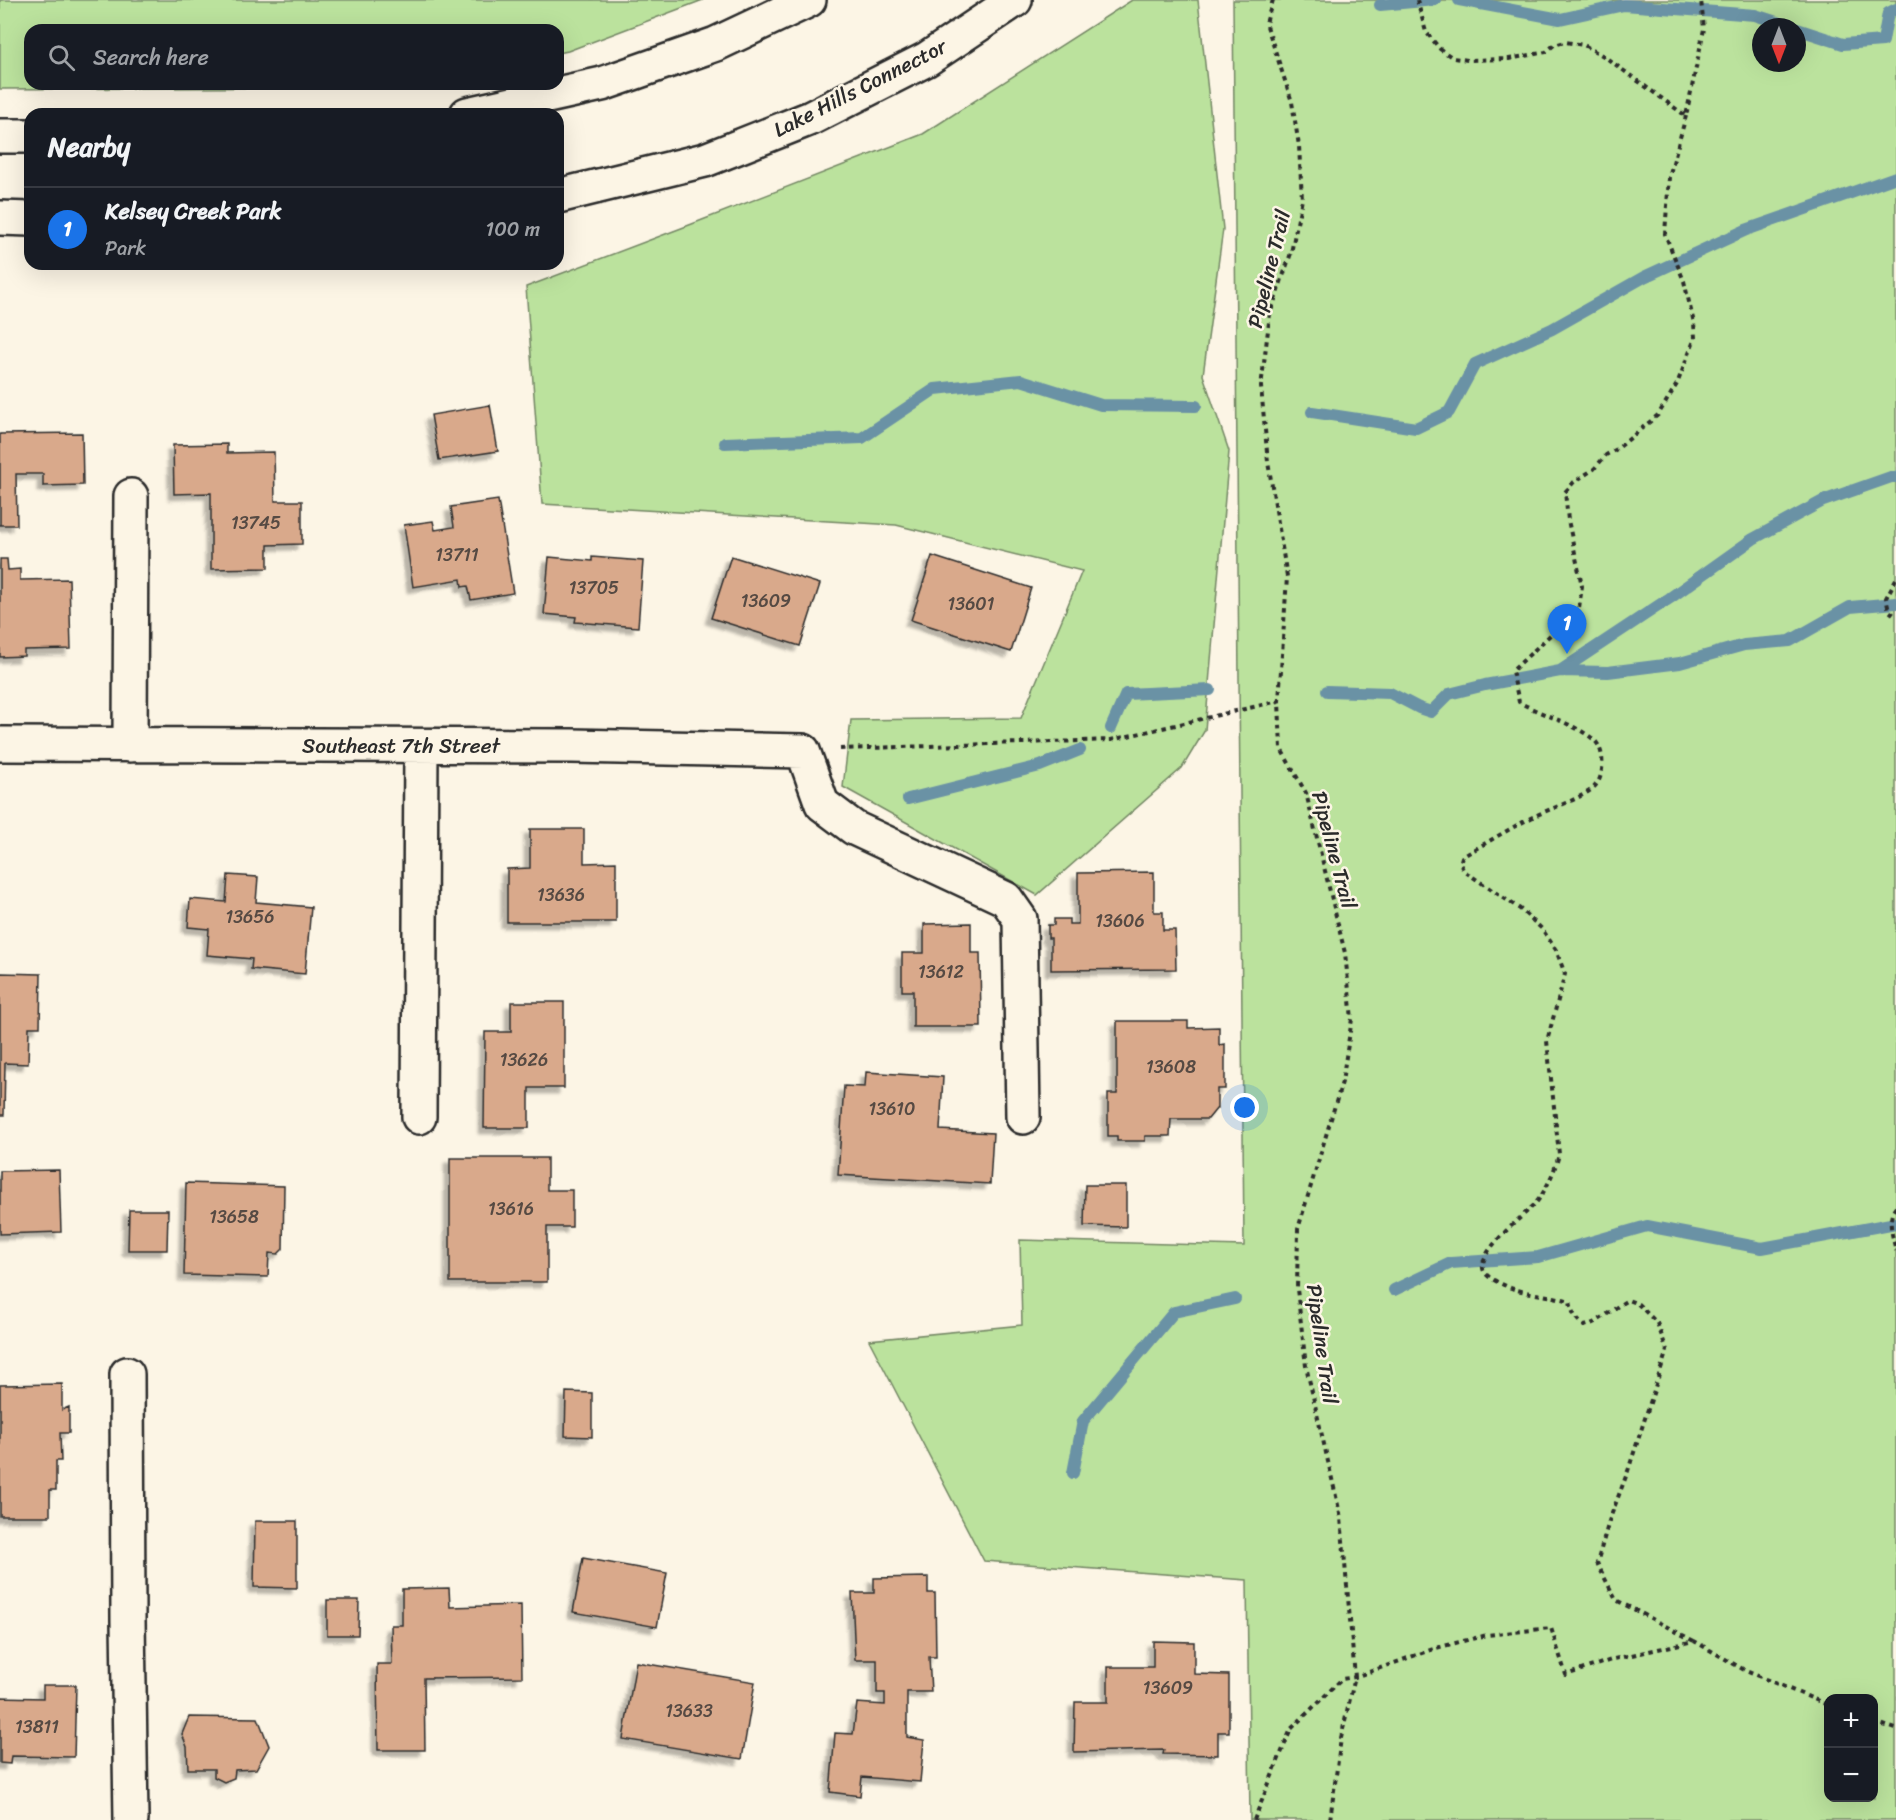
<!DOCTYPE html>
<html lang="en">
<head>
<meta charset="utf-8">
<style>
	body { margin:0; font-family:Sriracha,sans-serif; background:#242831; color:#f1f3f6 }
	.controls { position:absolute; right:18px; bottom:18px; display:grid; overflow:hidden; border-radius:12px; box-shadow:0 6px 24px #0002 }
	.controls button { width:54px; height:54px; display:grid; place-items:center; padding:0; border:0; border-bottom:2px solid #363941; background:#171b24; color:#f1f3f6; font:30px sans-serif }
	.compass { position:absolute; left:1752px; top:18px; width:54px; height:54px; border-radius:50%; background:#171b24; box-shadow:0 6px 24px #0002; rotate:180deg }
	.you { position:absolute; left:1245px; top:1108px; width:21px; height:21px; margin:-15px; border:4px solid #fff; border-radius:50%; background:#1a73e8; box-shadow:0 0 0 9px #1a73e833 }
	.badge { display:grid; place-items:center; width:39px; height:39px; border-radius:50%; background:#1a73e8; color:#fff; font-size:20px; font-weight:700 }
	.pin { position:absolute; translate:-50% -50px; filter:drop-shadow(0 2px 3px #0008) }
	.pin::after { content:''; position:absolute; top:32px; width:21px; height:18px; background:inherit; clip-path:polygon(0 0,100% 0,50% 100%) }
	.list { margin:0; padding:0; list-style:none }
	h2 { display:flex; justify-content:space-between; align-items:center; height:78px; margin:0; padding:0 24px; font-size:26px }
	h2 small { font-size:20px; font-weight:400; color:#9ea1a6 }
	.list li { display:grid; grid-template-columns:39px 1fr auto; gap:18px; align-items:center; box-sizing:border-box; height:84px; padding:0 24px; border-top:2px solid #363941 }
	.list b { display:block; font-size:22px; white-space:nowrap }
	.list p { margin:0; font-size:20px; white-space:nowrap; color:#9ea1a6 }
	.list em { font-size:20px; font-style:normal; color:#9ea1a6 }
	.icon { flex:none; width:33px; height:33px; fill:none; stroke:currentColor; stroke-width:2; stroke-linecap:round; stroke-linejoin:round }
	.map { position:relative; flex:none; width:1896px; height:1820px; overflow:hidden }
	.search { position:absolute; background:#171b24; box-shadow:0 6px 24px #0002; left:24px; top:24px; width:540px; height:66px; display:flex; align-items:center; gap:15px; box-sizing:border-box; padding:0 21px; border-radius:18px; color:#9ea1a6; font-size:22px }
	.panel { position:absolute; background:#171b24; box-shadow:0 6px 24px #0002; left:24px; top:108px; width:540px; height:162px; border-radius:18px }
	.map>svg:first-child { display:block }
</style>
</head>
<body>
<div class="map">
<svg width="1896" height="1820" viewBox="0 0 1896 1820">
	<defs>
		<filter id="shadow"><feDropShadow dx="-5.5" dy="5.5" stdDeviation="1.5" flood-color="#0004"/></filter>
	</defs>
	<rect width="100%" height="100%" fill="#fcf5e5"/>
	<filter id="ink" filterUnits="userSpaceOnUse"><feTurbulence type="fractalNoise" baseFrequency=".0167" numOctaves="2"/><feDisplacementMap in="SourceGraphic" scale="12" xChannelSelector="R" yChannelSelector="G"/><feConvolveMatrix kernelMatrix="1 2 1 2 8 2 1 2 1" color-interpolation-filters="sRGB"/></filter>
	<g filter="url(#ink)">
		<path fill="#bbe29d" stroke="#738664" stroke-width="1.5" fill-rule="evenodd" d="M0,0H703L568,51L558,53V30H30V84H370L349,87L0,89Z
			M1132,0H1198L1223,229L1203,375L1229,451L1205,730L1182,768L1037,895L843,787L851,720L1021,718L1082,571L896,525L542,504L526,287L692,224L923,134Z
			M1233,0H1896V1820H1250L1247,1580L984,1561L869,1340L1022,1325L1020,1240L1244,1246ZM1761,27H1797V63H1761ZM1828,1698H1874V1798H1828Z"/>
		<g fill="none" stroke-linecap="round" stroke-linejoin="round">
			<path stroke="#6b92a5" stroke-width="12" d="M1459,0L1560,19L1624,5L1755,15L1792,27
				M1380,5L1435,0
				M1797,29L1843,44L1883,41L1888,13L1896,9
				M1312,412L1416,428L1449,412L1475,364L1552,329L1644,277L1746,230L1896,177
				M725,443L862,438L935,389L1021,380L1101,405L1196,406
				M1560,671L1670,598L1753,539L1823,501L1891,477H1896
				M1327,691L1390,693L1419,708L1431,712L1449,694L1485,685L1560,671L1608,672L1680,663L1744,645L1790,641L1850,607L1896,603
				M1111,728L1126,694L1210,690
				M908,799L1040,766L1080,750
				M1394,1290L1451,1263L1538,1257L1647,1226L1762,1248L1896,1223
				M1073,1473L1083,1421L1174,1312L1235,1299"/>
		</g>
		<path fill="#d9a98b" stroke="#2b2b2b" stroke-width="1.5" filter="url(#shadow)" d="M490,405L498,451L439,460L431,415Z
			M82,433L83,485L43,486V474H16L17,525H0V434Z
			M227,444V453L274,452L275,501H302V544L268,545V568L211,569V493L174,494L173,445Z
			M498,500L513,593L471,600L468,586L462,587L461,579L413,587L404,525L433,521L435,530L454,527L451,507Z
			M731,556L820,584L800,646L711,618Z
			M932,556L1031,588L1011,652L911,620Z
			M549,557L592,561V557L643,561L638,627L575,622L576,617L544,614Z
			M0,559H7L8,570L20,569V580L69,579L71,649L24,650V656L0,657Z
			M530,829H584V863L616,862V922H507V869L530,868Z
			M1154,872V912H1163V930H1175L1176,969L1051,970V938H1048V925H1054V919H1069V924H1078V873Z
			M228,875L258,877L256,902L311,907L305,974L251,969L252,959L207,955L209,929L188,927L190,899L226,902Z
			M971,923V953H980L981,1027H913V991H902V953H924V924Z
			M0,973L41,974L40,1027H29L28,1064L5,1063L4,1115H0Z
			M511,1002H564V1088H529V1128H484L485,1032H511Z
			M1117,1021H1188V1028L1219,1027V1045L1225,1044V1089H1217V1108L1208,1119H1171L1170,1136H1145V1141H1117V1136H1108V1094H1117Z
			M866,1072L943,1077L940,1130L993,1133L990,1184L838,1175L844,1086L865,1087Z
			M450,1158H547V1190H572V1227H547V1282H450Z
			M59,1170L61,1232L0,1234V1171Z
			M186,1183L284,1186L283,1249L278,1254L269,1253L268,1277L184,1275Z
			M1085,1185H1126V1227L1084,1226Z
			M129,1210H168L167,1250H128Z
			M62,1384V1410L69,1407V1433H60L61,1461H56V1490H50V1516H0V1385Z
			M566,1392L592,1393V1437L565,1436Z
			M255,1521H297V1588L254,1587Z
			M583,1558L667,1573L657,1627L573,1612Z
			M928,1577V1593H935L936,1657H929L931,1692H907V1737L924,1740L920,1782L862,1777L860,1796L830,1792L835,1733L853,1734L857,1703L885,1705V1693H877V1660H855L852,1593H874V1578Z
			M449,1588L450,1607L521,1605L522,1677L424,1678L425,1750H378L377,1664H392L391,1625H402V1589Z
			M327,1600H359L358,1635H327Z
			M1153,1641L1194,1642V1674L1229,1675V1732H1218V1755L1163,1754L1164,1750L1074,1752L1075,1702H1108V1667H1153Z
			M636,1662L755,1682L742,1759L623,1739Z
			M43,1685H76L74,1757L11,1756L10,1764L0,1763V1697L43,1698Z
			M189,1717L258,1718L269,1746L256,1769L235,1770L234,1778L224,1782L214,1777V1769H188L187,1747L182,1734Z"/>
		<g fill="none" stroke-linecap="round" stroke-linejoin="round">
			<g stroke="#2b2b2b" stroke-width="38">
				<path id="minor" d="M0,744L572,746L803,751L822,804L854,828L1006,899L1020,919L1023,1117
					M130,745L131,496
					M419,1117L421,746
					M127,1374L128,1620L131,1820"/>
			</g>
			<g stroke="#2b2b2b" stroke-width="38">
				<path id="major" d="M467,114L602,84L716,44L809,0
					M0,136H30
					M558,196L705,160L811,118L927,59L1015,0
					M0,218L30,219"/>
			</g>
			<path stroke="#2b2b2b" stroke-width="4" stroke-dasharray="4.5 4.5" stroke-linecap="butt" d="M1273,0L1266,23L1292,102L1299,146L1302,199L1291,253L1270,314L1261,387L1268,462L1287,577L1279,701L1281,749L1306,793L1345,953L1352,1019L1342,1082L1298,1229L1297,1289L1306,1366L1341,1518L1355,1677L1341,1738L1330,1820
				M1417,0L1426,32L1440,49L1453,58L1468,60L1509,59L1546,52L1554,45L1565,42L1584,45L1605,57L1686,116L1704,29L1701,0
				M1686,116L1669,177L1665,234L1684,281L1694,323L1695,338L1677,384L1658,415L1617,449L1606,455L1594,469L1574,482L1565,492L1568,520L1582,586L1579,608L1512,671L1519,702C1542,715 1573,723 1593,739C1605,748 1605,774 1596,785C1587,797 1549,809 1535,816C1510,828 1486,843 1462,857L1460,864L1464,871L1520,909L1542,929L1556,950L1565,974L1547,1041L1559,1154C1556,1168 1545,1193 1535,1204C1524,1216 1469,1257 1486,1274C1491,1280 1504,1285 1511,1288C1527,1294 1551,1295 1570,1301C1572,1313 1575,1318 1584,1326C1602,1322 1612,1308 1628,1300L1638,1304L1657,1323L1667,1350L1628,1471L1609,1521L1597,1563L1616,1600L1694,1641
				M1896,579L1886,598L1889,611L1896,616
				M840,749L1111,740L1279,701
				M1896,1207C1886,1219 1893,1237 1896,1251
				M1874,1722L1896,1729
				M1254,1820L1291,1729L1342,1679L1355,1677L1436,1648L1487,1635L1551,1628L1566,1675L1614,1659L1694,1641L1746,1671L1828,1705"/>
			<use href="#minor" stroke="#fcf5e5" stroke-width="33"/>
			<use href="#major" stroke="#fcf5e5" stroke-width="33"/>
		</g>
	</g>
	<g text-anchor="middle" stroke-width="5" stroke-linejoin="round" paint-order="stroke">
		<g font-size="18" fill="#564a43">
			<text x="256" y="529">13745</text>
			<text x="457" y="561">13711</text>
			<text x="594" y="594">13705</text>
			<text x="766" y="607">13609</text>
			<text x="971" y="610">13601</text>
			<text x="561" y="901">13636</text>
			<text x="250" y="923">13656</text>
			<text x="1120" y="927">13606</text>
			<text x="941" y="978">13612</text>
			<text x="524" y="1066">13626</text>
			<text x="1171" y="1073">13608</text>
			<text x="892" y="1115">13610</text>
			<text x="511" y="1215">13616</text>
			<text x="234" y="1223">13658</text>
			<text x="1168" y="1694">13609</text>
			<text x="689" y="1717">13633</text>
			<text x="37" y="1733">13811</text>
		</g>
		<g font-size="21" fill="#2b2b2b" stroke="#fcf5e5">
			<text transform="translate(860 88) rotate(-27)" y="7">Lake Hills Connector</text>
			<text transform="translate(1269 269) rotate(-76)" y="7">Pipeline Trail</text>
			<text x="401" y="753">Southeast 7th Street</text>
			<text transform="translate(1334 850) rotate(75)" y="7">Pipeline Trail</text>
			<text transform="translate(1322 1344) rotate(82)" y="7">Pipeline Trail</text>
		</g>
	</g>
</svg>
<div class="controls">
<button>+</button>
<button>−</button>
</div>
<svg class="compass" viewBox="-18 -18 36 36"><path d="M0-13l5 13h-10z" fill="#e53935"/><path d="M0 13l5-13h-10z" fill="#9ea1a6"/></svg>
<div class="you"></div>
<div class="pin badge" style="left:1567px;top:654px">1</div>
<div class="search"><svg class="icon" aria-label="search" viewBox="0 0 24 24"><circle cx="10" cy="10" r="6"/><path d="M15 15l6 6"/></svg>Search here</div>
<section class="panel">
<h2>Nearby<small></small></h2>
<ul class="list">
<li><span class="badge">1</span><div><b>Kelsey Creek Park</b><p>Park</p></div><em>100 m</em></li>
</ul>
</section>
</div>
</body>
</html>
